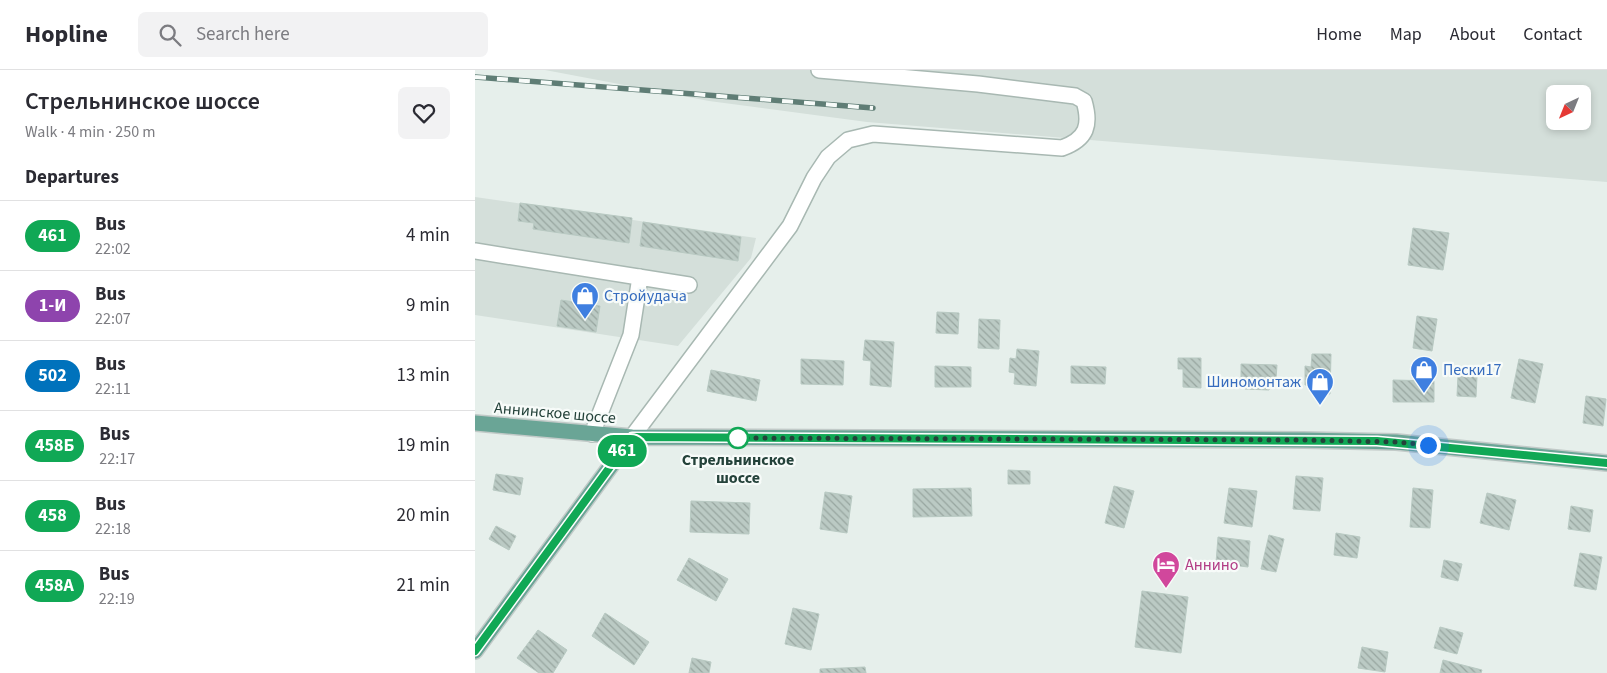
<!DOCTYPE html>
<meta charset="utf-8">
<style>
:root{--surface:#fff;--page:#f2f2f3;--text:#2b2b33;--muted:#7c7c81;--line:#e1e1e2}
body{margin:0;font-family:"Source Sans 3",sans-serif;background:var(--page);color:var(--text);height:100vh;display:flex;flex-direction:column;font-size:19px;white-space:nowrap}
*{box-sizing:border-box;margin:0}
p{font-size:16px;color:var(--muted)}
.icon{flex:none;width:28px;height:28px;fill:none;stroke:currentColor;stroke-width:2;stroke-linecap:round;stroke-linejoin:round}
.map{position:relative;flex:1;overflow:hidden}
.details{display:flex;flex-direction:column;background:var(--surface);width:475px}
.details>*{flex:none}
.badge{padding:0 10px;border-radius:16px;font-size:18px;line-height:32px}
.needle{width:32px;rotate:223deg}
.buttons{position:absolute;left:1071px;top:15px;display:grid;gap:10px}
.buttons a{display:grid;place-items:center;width:45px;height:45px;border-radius:8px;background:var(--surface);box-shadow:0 2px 8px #0003;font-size:25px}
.you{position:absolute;width:25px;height:25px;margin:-12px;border:4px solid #fff;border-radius:50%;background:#1a73e8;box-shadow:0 0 0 8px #1a73e833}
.map>.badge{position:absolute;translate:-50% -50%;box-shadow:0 0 0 2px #fff}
h2{padding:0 25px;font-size:19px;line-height:45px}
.round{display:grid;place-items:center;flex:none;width:52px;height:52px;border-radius:8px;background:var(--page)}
.summary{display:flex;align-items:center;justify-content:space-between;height:85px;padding:0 25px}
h1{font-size:24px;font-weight:600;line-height:38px}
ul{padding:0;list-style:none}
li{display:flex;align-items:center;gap:15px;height:70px;padding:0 25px;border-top:1px solid var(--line)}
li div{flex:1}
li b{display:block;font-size:19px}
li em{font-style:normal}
li .badge{min-width:55px;font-weight:700;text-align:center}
header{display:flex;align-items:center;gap:30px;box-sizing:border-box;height:70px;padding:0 25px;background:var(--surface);border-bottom:1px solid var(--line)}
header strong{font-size:24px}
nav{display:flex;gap:28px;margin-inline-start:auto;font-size:18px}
.search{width:350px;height:45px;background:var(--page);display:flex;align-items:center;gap:12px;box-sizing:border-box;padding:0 18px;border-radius:8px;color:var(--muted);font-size:19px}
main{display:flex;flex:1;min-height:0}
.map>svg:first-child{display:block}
</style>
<header>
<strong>Hopline</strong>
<div class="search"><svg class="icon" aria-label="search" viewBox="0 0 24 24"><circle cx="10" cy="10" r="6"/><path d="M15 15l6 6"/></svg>Search here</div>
<nav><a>Home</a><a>Map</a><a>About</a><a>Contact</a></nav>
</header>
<main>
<section class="details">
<div class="summary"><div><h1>Стрельнинское шоссе</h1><p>Walk · 4 min · 250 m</p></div><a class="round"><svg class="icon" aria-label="heart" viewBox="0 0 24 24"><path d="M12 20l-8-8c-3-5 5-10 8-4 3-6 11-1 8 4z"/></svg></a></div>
<h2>Departures</h2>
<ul>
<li><span class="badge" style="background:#10a855;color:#fff">461</span><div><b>Bus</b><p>22:02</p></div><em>4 min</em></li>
<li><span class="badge" style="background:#8e44ad;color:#fff">1-И</span><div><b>Bus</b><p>22:07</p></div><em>9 min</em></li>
<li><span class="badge" style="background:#0072bc;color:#fff">502</span><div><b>Bus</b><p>22:11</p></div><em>13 min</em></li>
<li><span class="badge" style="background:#10a855;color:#fff">458Б</span><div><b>Bus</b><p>22:17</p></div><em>19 min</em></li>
<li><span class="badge" style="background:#10a855;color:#fff">458</span><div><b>Bus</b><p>22:18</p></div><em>20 min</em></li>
<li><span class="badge" style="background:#10a855;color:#fff">458А</span><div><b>Bus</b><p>22:19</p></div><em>21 min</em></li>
</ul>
</section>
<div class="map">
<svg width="1132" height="603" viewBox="0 0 1132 603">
<defs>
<pattern id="building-back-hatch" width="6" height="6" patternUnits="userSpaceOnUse" patternTransform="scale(1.25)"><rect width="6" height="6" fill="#bbcac4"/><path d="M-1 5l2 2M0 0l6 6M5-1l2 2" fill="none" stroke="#98a6a0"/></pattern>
</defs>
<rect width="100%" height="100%" fill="#e6efeb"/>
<!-- built -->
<path fill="#d4dfda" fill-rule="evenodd" d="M70,0H1132V112L392,52L234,31ZM1080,24H1108V51H1080Z
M0,127L281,168L276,188L203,276L0,245Z"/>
<!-- building -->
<path fill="url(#building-back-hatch)" stroke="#b8c9c2" d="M45,133L157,148L154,173L58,159L59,153L43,151Z
M168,152L266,167L263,191L165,176Z
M938,158L974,163L968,200L933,195Z
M86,230L125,236L121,262L82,256Z
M462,242L484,243L483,264L461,263Z
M942,246L962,249L957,281L938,278Z
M504,249L525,250L524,279L503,278Z
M390,270L419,272L416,317L395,315L396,291L388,290Z
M542,279L564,281L561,316L539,314L540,303L534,302L535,288L541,289Z
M837,284H856L855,324L836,323V315H830V296L836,297Z
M703,288H726V318L708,317V299H703Z
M326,289L369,291L368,315L326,314Z
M1044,289L1068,294L1060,333L1036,328Z
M766,294L802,295L801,309H795L794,320L770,319L771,308H766Z
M460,296L496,297V317H460Z
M596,296L631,297L630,314L596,313Z
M236,300L285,310L281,331L232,321Z
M983,305L1002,306L1001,327L982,326Z
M918,310L959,311V332H918Z
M1111,326L1131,329L1128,356L1108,353Z
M533,400L555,401V414H533Z
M21,404L48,408L45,425L18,420Z
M821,406L848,408L845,441L818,439Z
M639,416L659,421L649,458L630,453Z
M496,418L497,446L438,447V419Z
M754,418L782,421L777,457L749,453Z
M938,418L958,420L955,458L935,457Z
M350,422L377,426L372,463L345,459Z
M1012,423L1041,430L1034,460L1005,453Z
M216,431L275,433L274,464L215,462Z
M1096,436L1118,440L1115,462L1093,459Z
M21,456L41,466L34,480L14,469Z
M861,463L885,467L882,488L859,485Z
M794,465L809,469L801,502L786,499Z
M743,467L775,471L773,497L741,493Z
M1105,483L1127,487L1121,520L1099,516Z
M214,488L253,509L241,531L202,510Z
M969,490L987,494L983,511L966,507Z
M667,521L713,527L706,583L660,577Z
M318,538L344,544L336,580L310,574Z
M130,543L174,572L159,595L117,566Z
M965,557L988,563L982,584L959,578Z
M63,560L92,580L78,603H64L42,588Z
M887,577L913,582L910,602L883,598Z
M217,588L236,592L234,603H214Z
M968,590L1007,600L1006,603H965Z
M390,597L391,603H345V599Z"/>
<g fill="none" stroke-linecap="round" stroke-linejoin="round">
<defs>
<path id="minor" d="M0,181L214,215
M117,364L156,265L165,207
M157,367L315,156L339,108L353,87L373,70L398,64L587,78C612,69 616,55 609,31L600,26L503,14L344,0"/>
<path id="major" d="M0,353L157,367L829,370L921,372L1132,393
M0,581L157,367"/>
</defs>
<!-- minor casing -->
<use href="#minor" stroke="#a8b8b2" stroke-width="18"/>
<!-- major casing -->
<use href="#major" stroke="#c2cac8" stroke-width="18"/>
<!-- minor -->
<use href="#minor" stroke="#fff" stroke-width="15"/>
<!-- major -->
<use href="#major" stroke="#6aa596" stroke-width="15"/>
<defs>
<path id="rail" d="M0,7L398,38"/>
</defs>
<!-- rail casing -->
<use href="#rail" stroke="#5f7d75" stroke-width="5.5"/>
<!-- rail -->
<use href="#rail" stroke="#f7fbf9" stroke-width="4" stroke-dasharray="11" stroke-linecap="butt"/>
</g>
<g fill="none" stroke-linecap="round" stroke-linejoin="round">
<defs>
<path id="line" d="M0,581L157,367L902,371L1132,393"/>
</defs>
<!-- line casing -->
<use href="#line" stroke="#fff" stroke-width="11"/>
<!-- line -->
<use href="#line" stroke="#10a855" stroke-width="8"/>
<!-- walk -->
<path stroke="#24423a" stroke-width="5" stroke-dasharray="0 9" d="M263,368L829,370L921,372L953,375"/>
</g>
<!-- icons -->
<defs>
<symbol id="shop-pin" viewBox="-11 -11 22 30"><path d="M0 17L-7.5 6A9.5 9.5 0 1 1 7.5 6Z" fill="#3f7fe0" stroke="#f7fbf9"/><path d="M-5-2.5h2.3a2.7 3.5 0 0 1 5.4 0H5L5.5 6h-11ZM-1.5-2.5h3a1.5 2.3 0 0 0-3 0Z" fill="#fff"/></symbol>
<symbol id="hotel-pin" viewBox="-11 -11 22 30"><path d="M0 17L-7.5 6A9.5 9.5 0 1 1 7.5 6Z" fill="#d1479c" stroke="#f7fbf9"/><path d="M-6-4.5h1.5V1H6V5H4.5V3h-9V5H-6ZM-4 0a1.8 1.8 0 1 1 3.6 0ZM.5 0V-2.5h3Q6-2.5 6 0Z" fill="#fff"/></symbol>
</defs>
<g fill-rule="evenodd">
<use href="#shop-pin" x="94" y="210" width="32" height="43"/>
<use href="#shop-pin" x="933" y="284" width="32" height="43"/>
<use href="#shop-pin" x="829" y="296" width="32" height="43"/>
<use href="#hotel-pin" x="675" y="479" width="32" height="43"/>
</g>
<!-- markers -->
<circle fill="#fff" stroke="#10a855" stroke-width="2.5" cx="263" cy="368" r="10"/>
<g text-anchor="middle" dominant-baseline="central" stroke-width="4.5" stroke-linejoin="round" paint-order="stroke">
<!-- shop labels -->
<g font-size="16" fill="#366cbe" stroke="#f7fbf9" text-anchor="start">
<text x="129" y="226">Стройудача</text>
<text x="968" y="300">Пески17</text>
<text x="826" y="312" text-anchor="end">Шиномонтаж</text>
</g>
<!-- street labels -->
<g font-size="16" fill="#24423a" stroke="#f7fbf9">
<text transform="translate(80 343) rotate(5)">Аннинское шоссе</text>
</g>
<!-- stop labels -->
<g font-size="16" font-weight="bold" fill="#24423a" stroke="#f7fbf9">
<text x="263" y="390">Стрельнинское<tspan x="263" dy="18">шоссе</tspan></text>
</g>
<!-- hotel labels -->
<g font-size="16" fill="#b23c85" stroke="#f7fbf9" text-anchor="start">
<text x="710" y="495">Аннино</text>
</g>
</g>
</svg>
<div class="buttons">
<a><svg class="needle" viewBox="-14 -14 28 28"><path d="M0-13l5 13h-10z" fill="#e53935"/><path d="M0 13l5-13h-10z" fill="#7c7c81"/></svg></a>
</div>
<div class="you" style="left:953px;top:375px"></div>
<b class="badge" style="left:147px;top:381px;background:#10a855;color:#fff">461</b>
</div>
</main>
